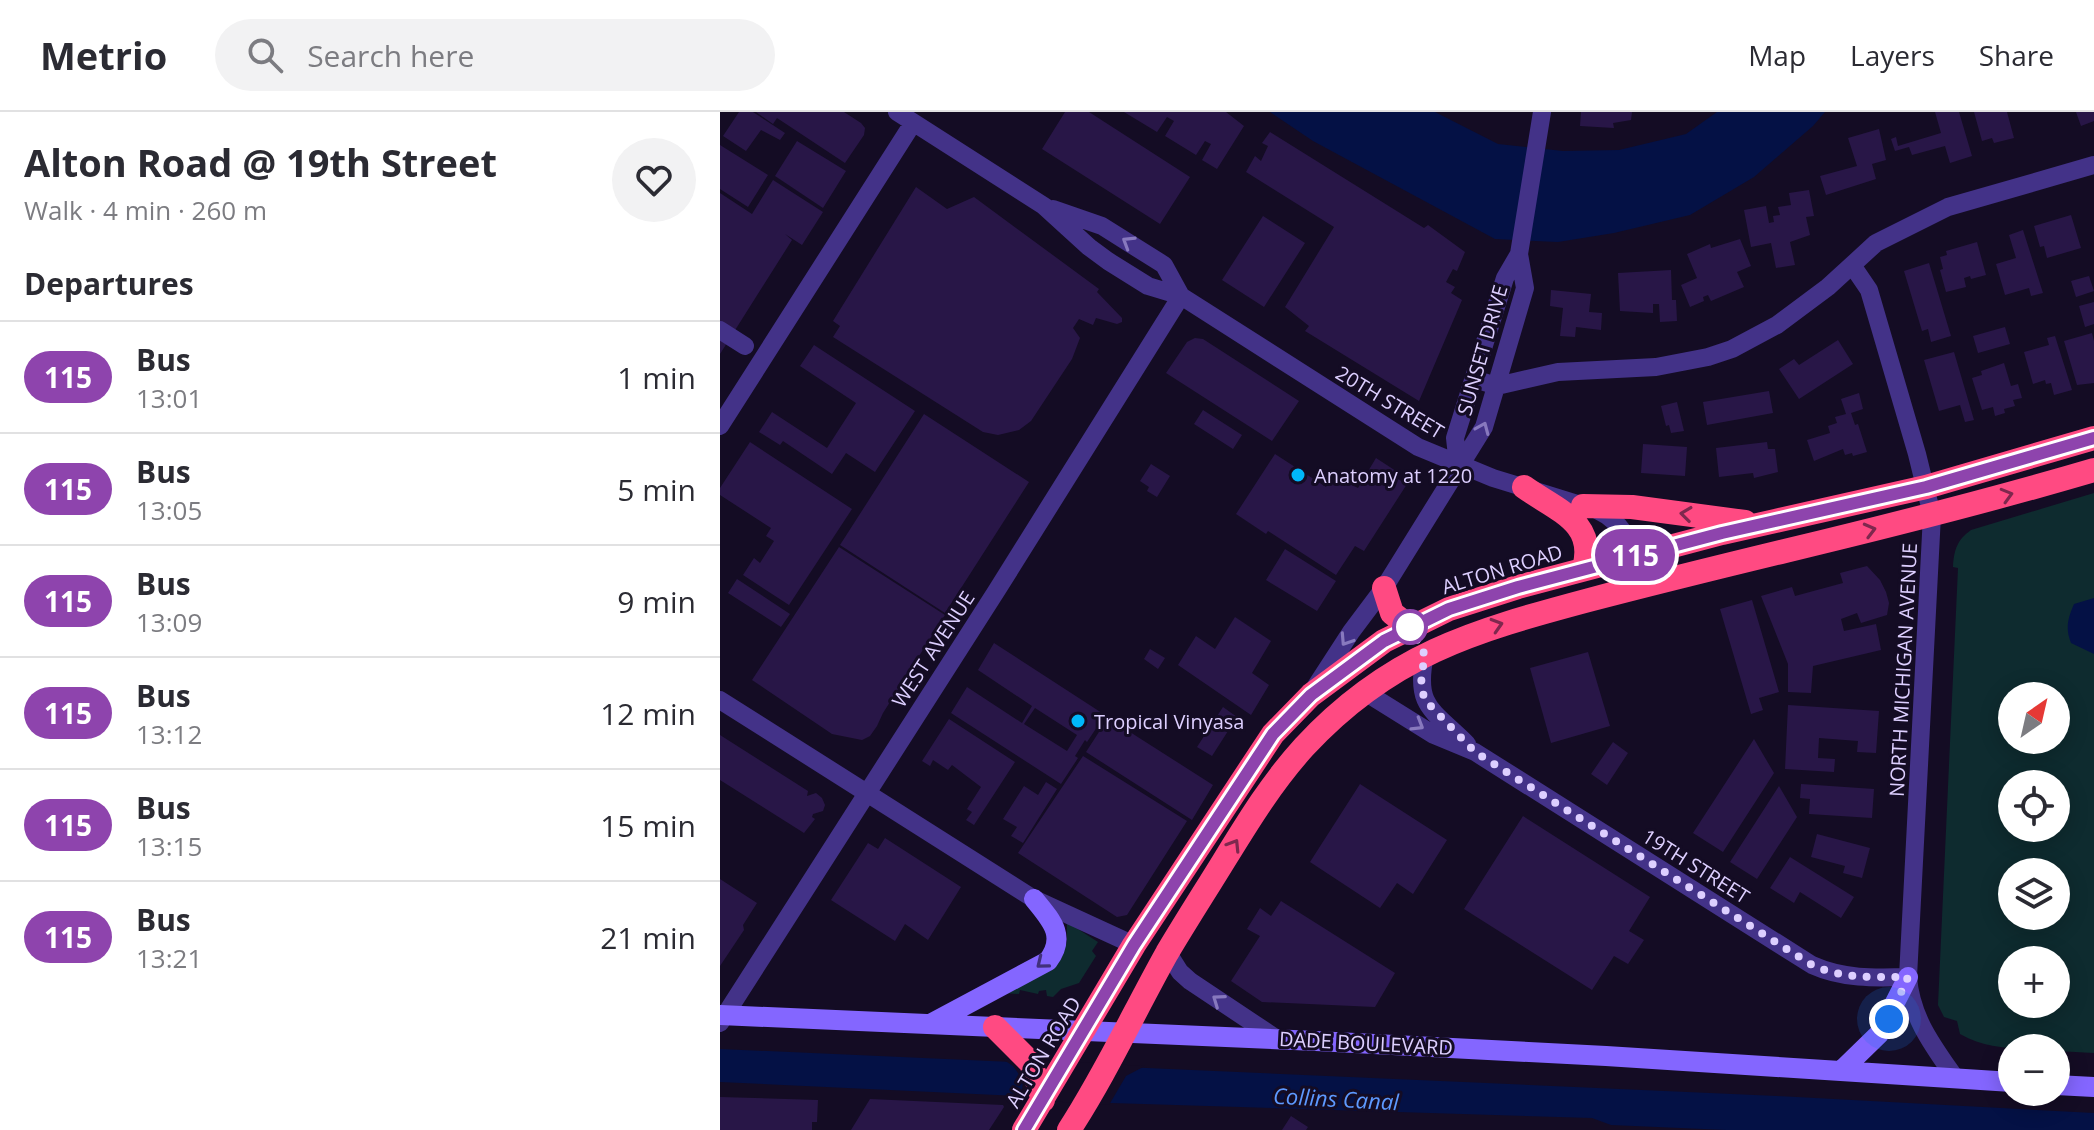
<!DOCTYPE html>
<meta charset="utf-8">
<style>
:root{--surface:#fff;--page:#f2f2f3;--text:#2b2b33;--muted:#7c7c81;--line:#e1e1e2}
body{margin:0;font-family:"Open Sans",sans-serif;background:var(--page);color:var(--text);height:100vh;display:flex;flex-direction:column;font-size:30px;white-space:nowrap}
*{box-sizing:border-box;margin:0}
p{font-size:26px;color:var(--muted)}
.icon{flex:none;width:44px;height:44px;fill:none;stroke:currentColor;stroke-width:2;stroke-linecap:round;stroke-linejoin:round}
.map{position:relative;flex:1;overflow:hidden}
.drawer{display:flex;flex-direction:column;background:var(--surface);width:720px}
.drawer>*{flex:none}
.badge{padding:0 16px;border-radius:26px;font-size:28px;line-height:52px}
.needle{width:52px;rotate:34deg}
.controls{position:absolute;left:1278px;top:570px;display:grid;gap:16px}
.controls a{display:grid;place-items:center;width:72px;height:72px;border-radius:50%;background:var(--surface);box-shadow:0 4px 20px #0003;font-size:40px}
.you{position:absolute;width:40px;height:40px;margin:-20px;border:6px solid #fff;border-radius:50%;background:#1a73e8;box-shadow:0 0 0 12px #1a73e833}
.map>.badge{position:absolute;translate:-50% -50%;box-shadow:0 0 0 4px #fff}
h2{padding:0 24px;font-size:30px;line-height:72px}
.round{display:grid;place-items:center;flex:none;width:84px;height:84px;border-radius:42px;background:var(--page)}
.overview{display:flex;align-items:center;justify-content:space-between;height:136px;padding:0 24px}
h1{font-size:38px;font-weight:700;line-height:60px}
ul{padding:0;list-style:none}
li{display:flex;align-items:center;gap:24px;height:112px;padding:0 24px;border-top:2px solid var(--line)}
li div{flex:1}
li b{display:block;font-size:30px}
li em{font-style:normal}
li .badge{min-width:88px;font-weight:700;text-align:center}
header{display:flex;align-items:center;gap:48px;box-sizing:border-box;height:112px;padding:0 40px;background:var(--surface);border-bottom:2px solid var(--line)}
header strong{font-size:38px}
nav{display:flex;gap:44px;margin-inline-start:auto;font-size:28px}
.search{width:560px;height:72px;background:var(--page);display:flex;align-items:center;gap:20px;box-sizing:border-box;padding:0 28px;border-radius:44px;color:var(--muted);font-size:30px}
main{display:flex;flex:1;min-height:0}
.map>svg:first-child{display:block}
</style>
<header>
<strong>Metrio</strong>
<div class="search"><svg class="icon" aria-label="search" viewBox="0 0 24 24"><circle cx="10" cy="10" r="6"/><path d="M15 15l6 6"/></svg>Search here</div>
<nav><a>Map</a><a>Layers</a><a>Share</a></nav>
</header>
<main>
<section class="drawer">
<div class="overview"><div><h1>Alton Road @ 19th Street</h1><p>Walk · 4 min · 260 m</p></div><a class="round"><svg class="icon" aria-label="heart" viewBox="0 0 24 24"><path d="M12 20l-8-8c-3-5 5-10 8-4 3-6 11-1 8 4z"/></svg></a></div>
<h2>Departures</h2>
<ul>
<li><span class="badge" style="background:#8e44ad;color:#fff">115</span><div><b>Bus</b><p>13:01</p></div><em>1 min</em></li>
<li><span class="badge" style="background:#8e44ad;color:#fff">115</span><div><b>Bus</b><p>13:05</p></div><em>5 min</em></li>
<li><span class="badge" style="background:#8e44ad;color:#fff">115</span><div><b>Bus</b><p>13:09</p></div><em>9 min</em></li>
<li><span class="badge" style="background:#8e44ad;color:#fff">115</span><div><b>Bus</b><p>13:12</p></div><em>12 min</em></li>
<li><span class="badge" style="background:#8e44ad;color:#fff">115</span><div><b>Bus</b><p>13:15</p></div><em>15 min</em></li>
<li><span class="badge" style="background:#8e44ad;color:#fff">115</span><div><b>Bus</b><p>13:21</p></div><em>21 min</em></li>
</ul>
</section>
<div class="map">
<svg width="1374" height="1018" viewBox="0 0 1374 1018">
<rect width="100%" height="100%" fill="#140c24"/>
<!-- green -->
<path fill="#0e2b2f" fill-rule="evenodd" d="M1374,381V941L1336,939V936C1301,936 1272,940 1240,922L1237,909L1224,905L1218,893L1238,456L1233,455C1234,438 1237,428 1251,418ZM1292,584H1336V628H1292ZM1292,672H1336V716H1292ZM1292,760H1336V804H1292ZM1292,848H1336V892H1292Z
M347,810L378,830L372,839L376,844L359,871L341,877L333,885L327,884L326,878L319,879L318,882L300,878L299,882L281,881L343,841L347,830Z"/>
<!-- water -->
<path fill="#041145" d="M550,0H715L778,32L843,39L899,38L966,22L997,0H1105L1093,14L1034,65L970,103L894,121L838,130L775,127L593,29Z
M1374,486V542L1351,531C1345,516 1348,506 1354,492Z
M0,937L1057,984L1374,1001V1018H1006L891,1013L872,1006L391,991L298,984L0,970Z"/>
<!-- pier -->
<path fill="#140c24" d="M281,946L425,954L406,964L389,993L296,987L302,979L303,968L293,954Z"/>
<!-- building -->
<path fill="#281647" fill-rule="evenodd" d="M19,0H33L65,21L60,28L41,18L26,39L3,24Z
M36,0H124L141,11L145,16L144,23L125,51L57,6L53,12Z
M345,0H369L470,65L440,112L322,37Z
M404,0H506L524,14L497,57L482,48L491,32L485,29L476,43L445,24L454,9L447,5L437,20Z
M861,0H912L911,8L893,11L894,16L860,14Z
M1215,0H1239L1252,44L1230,51L1225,34L1192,43L1189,35L1175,39L1171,27L1176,25L1178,34L1221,21Z
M1254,0H1287L1294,26L1274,31L1272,26L1262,29Z
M1356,0H1374V9L1361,14Z
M1159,17L1166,48L1152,52L1156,67L1106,83L1100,64L1137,54L1128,26Z
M550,20L704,116L708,113L745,140L737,159L733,157L726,170L735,175L731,181L742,188L699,289L585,219L589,214L565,195L614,115L526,60L535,44L541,49L548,34L542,31Z
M77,29L126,59L103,96L55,64Z
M0,33L48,63L28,95L0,77Z
M53,68L103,100L82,133L65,122L72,128L0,242V81L32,102Z
M196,75L227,97L254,85L379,177L377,180L402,206V210L397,212L376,206L373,213L359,207L353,216L360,226L352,247L311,309L299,318L278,323L263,320L113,225L120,214L113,209Z
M1089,78L1094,104L1086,105L1090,123L1070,130L1075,153L1056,156L1051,131L1031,135L1024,98L1046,94L1049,111L1054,110L1053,104L1060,103L1058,95L1071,93L1069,81Z
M1351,103L1361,136L1327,146L1324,134L1320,135L1314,114Z
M543,104L585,131L544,195L502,168Z
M1303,118L1323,181L1311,184L1309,176L1285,183L1276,152L1296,146L1289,123Z
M1020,127L1031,154L1017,160L1024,175L991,189L988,183L983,185L984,189L970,195L961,173L977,166L967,142L990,132L991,136Z
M1257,130L1266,163L1251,167L1250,164L1244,166L1246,175L1226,180L1220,158L1223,157L1220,145L1227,143L1226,139Z
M1209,151L1231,224L1211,230L1208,217L1202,219L1184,159Z
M951,158L952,188H956L957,209L940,210L939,192H933V201L900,199L898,161Z
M1369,164L1374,179L1356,185L1351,169Z
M831,178L871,182L869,200L882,201L881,218L856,215L855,225L840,224L843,196L830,194Z
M1374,190V212L1365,215L1359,194Z
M1285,215L1290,232L1258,241L1253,224Z
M1372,221L1374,229V271L1357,273L1344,229Z
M1335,224L1352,278L1334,283L1331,271L1326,272L1325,268L1313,272L1304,240L1329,233L1327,226Z
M475,226L483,227L579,289L552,329L446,261L467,230Z
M1118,228L1133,252L1079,287L1059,257L1074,247L1079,253Z
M94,233L195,299L155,360L126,341L112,362L63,329L60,333L39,320L52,300L107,336L136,291L80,254Z
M1234,240L1254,308L1245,310L1240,293L1219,299L1204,248Z
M1284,251L1291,274L1298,272L1302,286L1293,288L1295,294L1284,297L1285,301L1275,304L1273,295L1262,298L1252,266L1262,263L1261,259Z
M1049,279L1053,301L987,313L983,290Z
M1139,281L1143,297L1131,301L1135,313L1138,312L1147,340L1133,344L1132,341L1125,343L1123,337L1094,349L1087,328L1110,321L1108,314L1117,311L1115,305L1126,302L1121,287Z
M957,290L964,319L951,321L949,313L946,314L941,294Z
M483,298L522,323L513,337L474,312Z
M204,302L309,370L225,501L120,433Z
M30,330L132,397L69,493L23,463L34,446L40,451L54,429L46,424L51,416L0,383V376Z
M1047,330L1048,337H1055L1058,360L1034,366L1033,361L999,365L996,336Z
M923,332L967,335L965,364L921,361Z
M555,342L606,375L613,364L638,376L656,346L679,361L676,366L687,372L644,439L635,434L616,463L548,419L546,422L516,402Z
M431,352L450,364L437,385L427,379L429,375L420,369Z
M119,435L225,503L163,601L157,614L150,624L142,628L112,622L32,568Z
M565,437L616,469L597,499L546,468Z
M1147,454L1160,468L1166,480L1169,491L1167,503L1141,511L1137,501L1121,507L1124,519L1156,512L1161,538L1093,554L1091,581L1068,580V552L1041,484L1072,475L1075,484L1123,471L1120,461Z
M17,467L70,502L61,515L8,481Z
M1032,488L1059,580L1039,586L1043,598L1031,602L1000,497Z
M515,505L551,529L532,561L549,573L531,603L458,553L476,524L495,537Z
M274,531L385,603L367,630L365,628L355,644L358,646L341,672L231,601L247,575L302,611L312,594L258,558ZM315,596L357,623L347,639L304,612Z
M430,537L445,546L438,557L424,547Z
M868,540L890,614L831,631L810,556Z
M1068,593L1159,599L1156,641L1137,640L1138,629L1099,626L1098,646L1115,647L1114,660L1065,657Z
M503,595L517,605L492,644L477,635Z
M388,606L493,673L472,708L366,640Z
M229,607L295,650L254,713L246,708L252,700L247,697L261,675L232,653L228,658L213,648L210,654L202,649Z
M0,623L88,679L87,684L96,681L102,686L105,693L103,699L93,702L92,705L95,707L84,721L0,668Z
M1034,627L1054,661L1003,740L973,721Z
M893,630L908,641L887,673L871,662Z
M363,644L467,709L407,803L397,805L298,741Z
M326,670L337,677L303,731L291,724L297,715L283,707L304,674L318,683Z
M640,672L727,728L693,782L677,771L660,796L590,750Z
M1081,672L1154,677L1152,706L1089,702L1090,687L1080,686Z
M1059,674L1077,705L1037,767L1010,750Z
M803,704L930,785L909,819L924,828L908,852L894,844L872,878L744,797Z
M1097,722L1150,736L1142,766L1123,761L1125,754L1091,745Z
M165,726L241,775L208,828L185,812L175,829L111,788L148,731L158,737Z
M1070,745L1134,785L1121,806L1080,780L1074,791L1050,776Z
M0,767L37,791L23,813L24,818L0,854Z
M561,789L675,861L655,895L542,890L511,869L540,824L527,817L540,796L551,804Z
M0,985L98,988L97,1010H92V1018H0Z
M150,987L283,993L284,995L269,1018H131Z
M571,1004L588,1015L586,1018H562Z"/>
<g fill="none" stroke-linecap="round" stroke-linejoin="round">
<!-- street -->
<path stroke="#433288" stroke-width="18" d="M177,0L324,94L369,135L388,149L428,174L461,184L698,335L773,366L877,398C908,412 916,443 925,473
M333,97L382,114L444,153L461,184
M1132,153L1149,178L1197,342L1212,403L1188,865C1191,906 1213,934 1236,967
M0,218L25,234
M754,267L777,274L838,260L936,255L988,245L1012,237L1057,213L1108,175L1156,131L1228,95L1374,53
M0,314L193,11
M738,353L735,326L785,166L799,142
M705,543C694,595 713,598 747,632
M596,574L631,520L664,476L764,315L805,176L799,142L822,0
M645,580L714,623L755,640L1092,853C1123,867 1154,866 1188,865
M0,588L314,787L414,833
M448,841L460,860L470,869L557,927
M0,911L277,478L461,184"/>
<!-- secondary -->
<path stroke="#8466ff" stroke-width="20" d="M0,903L596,929L886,944L1292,970
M212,911L328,849C347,824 331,808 314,787
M1121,959L1159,922L1188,865
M1336,973L1374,975"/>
<!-- highway -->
<path stroke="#ff4a82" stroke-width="24" d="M804,375C836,398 877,410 864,456
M863,394L912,395L1025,410
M664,476L672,501L690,515
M275,915L311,951L323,988
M304,1018L414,833L553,622L591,583L664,529L729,497L798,475L1002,421L1206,375L1374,326
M349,1018C386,961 414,900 447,841C466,809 486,778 505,747C529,708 553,669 584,635C669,543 753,519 869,488C934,471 999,455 1065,439C1169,414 1272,388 1374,358"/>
</g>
<!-- one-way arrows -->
<defs><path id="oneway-chevron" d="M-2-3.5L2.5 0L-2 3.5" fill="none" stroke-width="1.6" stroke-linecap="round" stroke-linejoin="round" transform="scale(2)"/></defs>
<g stroke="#8879be">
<use href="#oneway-chevron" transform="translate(408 130) rotate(-148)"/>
<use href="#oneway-chevron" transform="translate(763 316) rotate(-67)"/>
<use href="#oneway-chevron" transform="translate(626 528) rotate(123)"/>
<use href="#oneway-chevron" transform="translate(698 613) rotate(31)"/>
<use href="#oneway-chevron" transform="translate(498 888) rotate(-145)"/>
</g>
<g stroke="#7e284e">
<use href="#oneway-chevron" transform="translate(1287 383) rotate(-16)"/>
<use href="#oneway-chevron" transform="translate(966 402) rotate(-173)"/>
<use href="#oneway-chevron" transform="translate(1150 418) rotate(-15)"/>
<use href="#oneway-chevron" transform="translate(777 513) rotate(-17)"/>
<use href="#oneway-chevron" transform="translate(514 733) rotate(-58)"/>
</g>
<use stroke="#41307c" href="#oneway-chevron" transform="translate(322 851) rotate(141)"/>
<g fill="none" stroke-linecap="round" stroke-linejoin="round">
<defs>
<path id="line" d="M304,1018L414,833L553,622L591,583L664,529L729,497L798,475L1002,421L1206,375L1374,326"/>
</defs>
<!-- line casing -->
<use href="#line" stroke="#fff" stroke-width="18"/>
<!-- line -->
<use href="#line" stroke="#8e44ad" stroke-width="12"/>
<!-- walk -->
<path stroke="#ddcfff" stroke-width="8" stroke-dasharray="0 14.4" d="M690,515L705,543L701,566L704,587L755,640L1092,853C1123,867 1154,865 1188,865L1169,907"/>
</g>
<!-- markers -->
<g fill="#00b7fa" stroke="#140c24" stroke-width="3">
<circle cx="578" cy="363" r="8"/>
<circle cx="358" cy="609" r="8"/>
</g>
<circle fill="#fff" stroke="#8e44ad" stroke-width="4" cx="690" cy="515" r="16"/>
<g text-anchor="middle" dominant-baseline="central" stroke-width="6" stroke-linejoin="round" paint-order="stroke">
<!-- street labels -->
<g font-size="20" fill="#ddcfff" stroke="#140c24">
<text transform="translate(762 238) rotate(-74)">SUNSET DRIVE</text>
<text transform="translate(670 290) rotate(31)">20TH STREET</text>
<text transform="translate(782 457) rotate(-17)">ALTON ROAD</text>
<text transform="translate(213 537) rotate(-57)">WEST AVENUE</text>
<text transform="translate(1183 558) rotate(-87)">NORTH MICHIGAN AVENUE</text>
<text transform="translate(976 754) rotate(32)">19TH STREET</text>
<text transform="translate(646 931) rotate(3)">DADE BOULEVARD</text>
<text transform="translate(323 940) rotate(-59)">ALTON ROAD</text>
</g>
<!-- poi labels -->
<g font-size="20" fill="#ddcfff" stroke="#140c24" text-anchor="start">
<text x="594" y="363">Anatomy at 1220</text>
<text x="374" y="609">Tropical Vinyasa</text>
</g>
<!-- water labels -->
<g font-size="22" font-style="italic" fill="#5d99ff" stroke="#140c24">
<text transform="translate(616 986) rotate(3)">Collins Canal</text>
</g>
</g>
</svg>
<div class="controls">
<a><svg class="needle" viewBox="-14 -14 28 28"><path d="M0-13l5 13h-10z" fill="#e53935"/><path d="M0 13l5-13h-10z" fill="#7c7c81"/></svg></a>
<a><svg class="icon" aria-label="locate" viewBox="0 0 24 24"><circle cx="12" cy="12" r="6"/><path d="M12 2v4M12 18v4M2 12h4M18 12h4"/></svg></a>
<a><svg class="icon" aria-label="layers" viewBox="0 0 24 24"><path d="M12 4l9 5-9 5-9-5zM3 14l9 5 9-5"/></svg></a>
<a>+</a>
<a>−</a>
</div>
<div class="you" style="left:1169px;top:907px"></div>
<b class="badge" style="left:915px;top:443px;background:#8e44ad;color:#fff">115</b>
</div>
</main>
